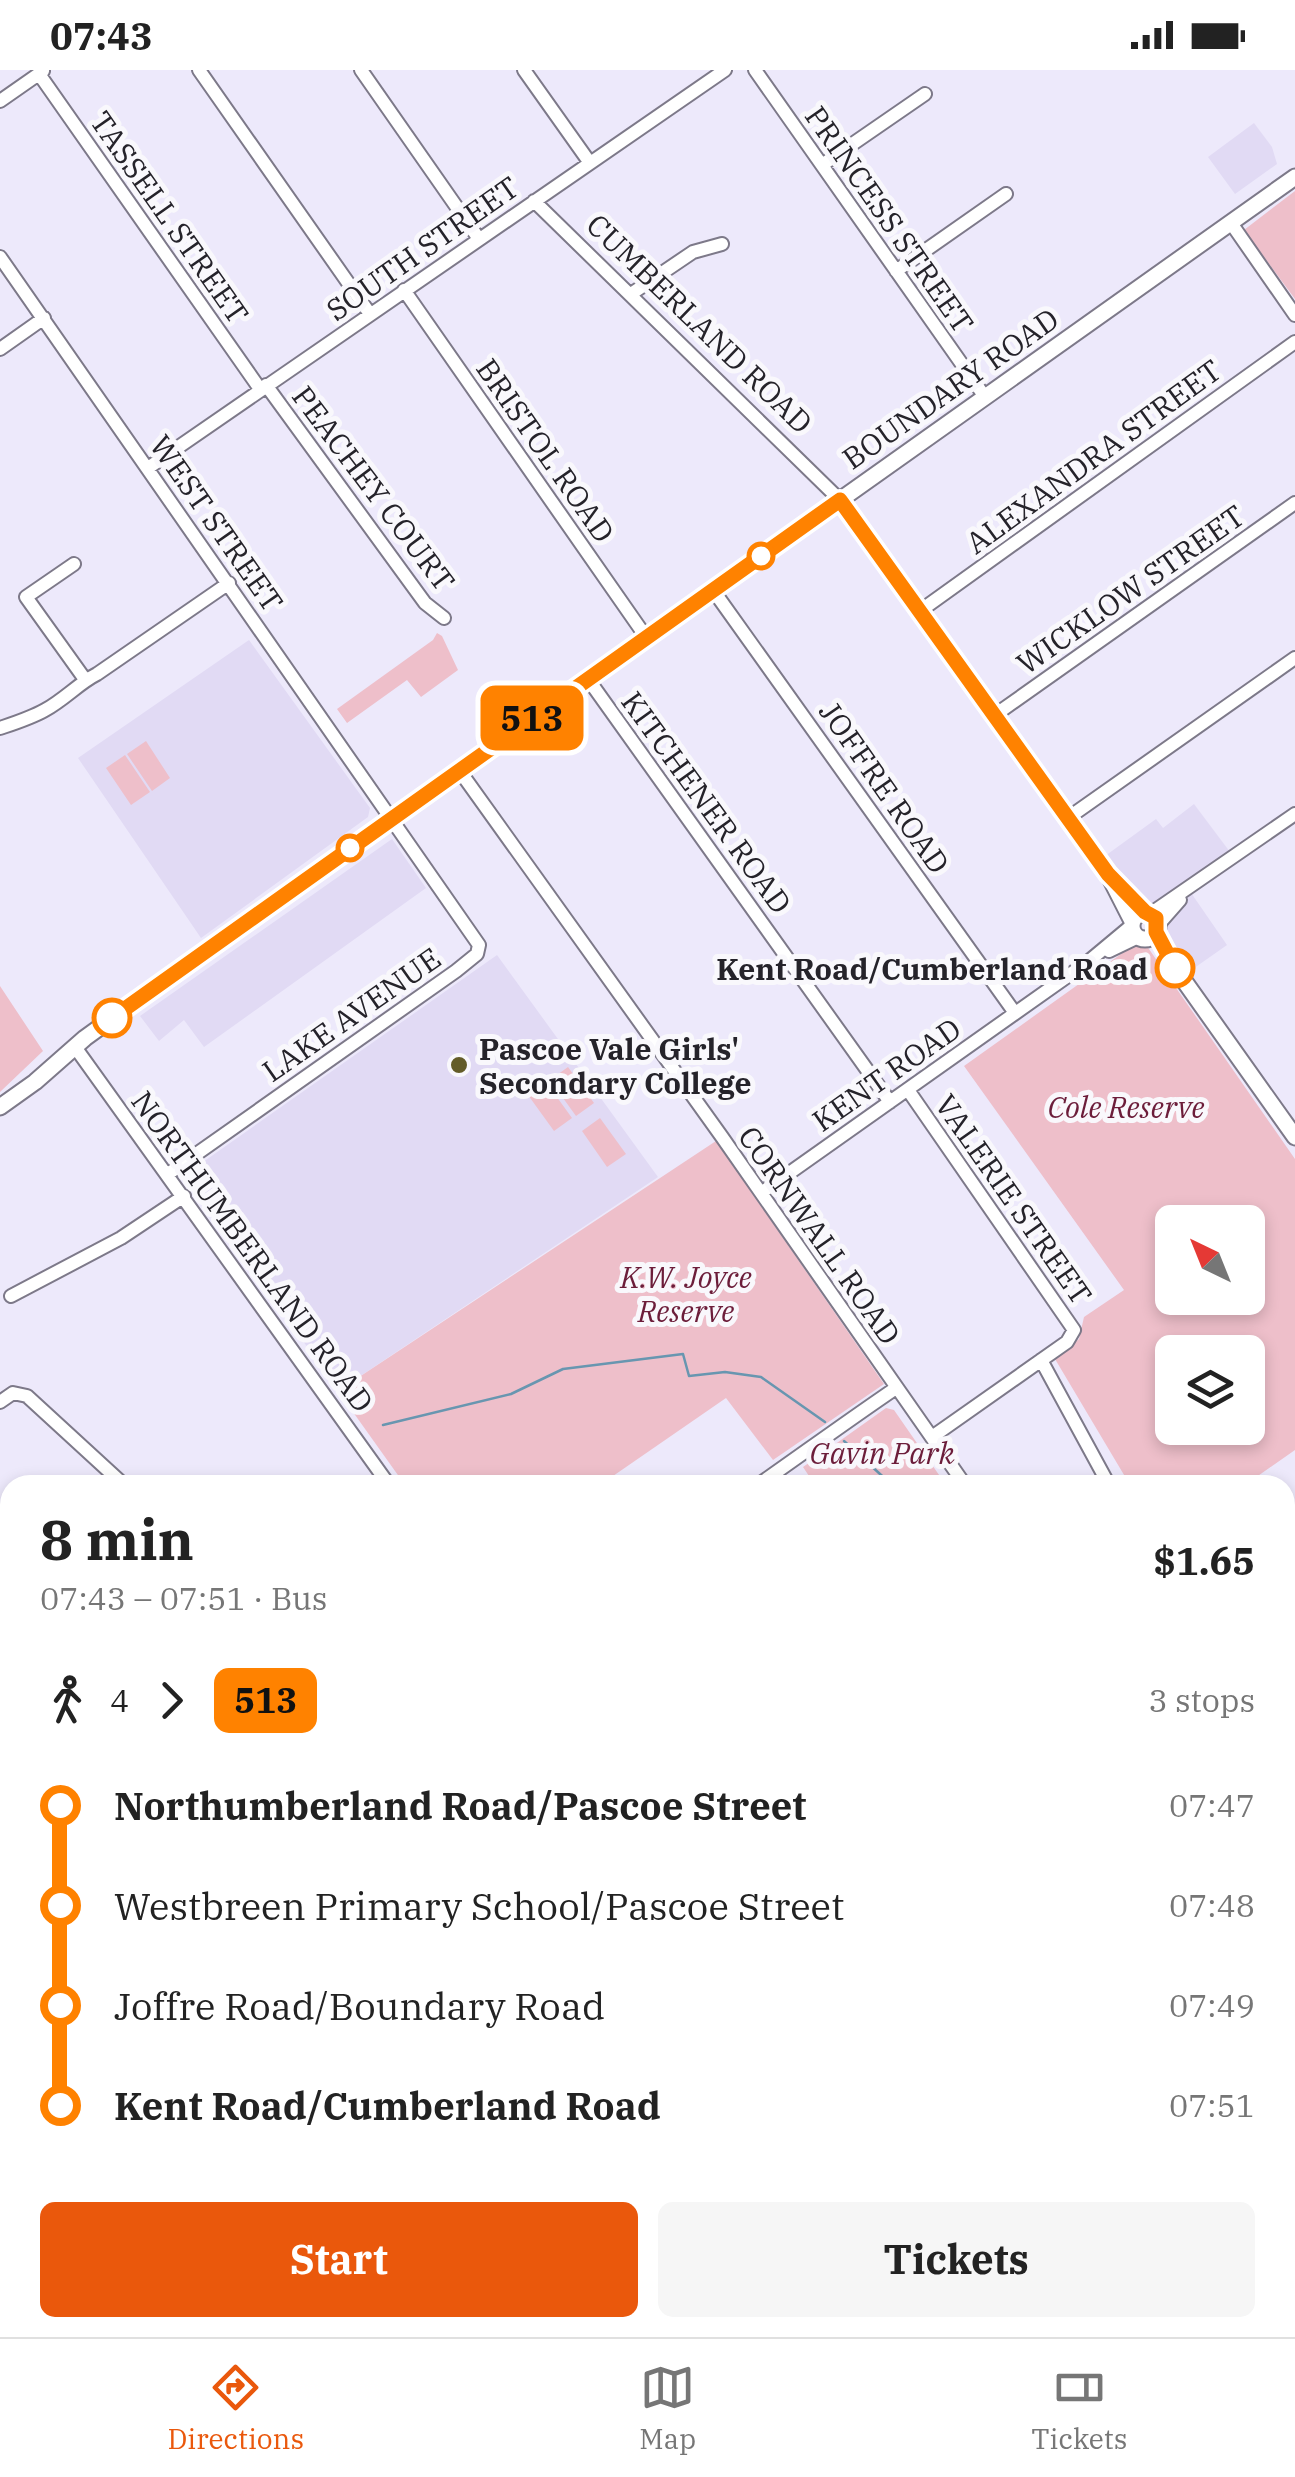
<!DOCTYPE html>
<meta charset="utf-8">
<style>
:root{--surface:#fff;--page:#f6f6f6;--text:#222;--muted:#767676;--line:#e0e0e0;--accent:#ea580c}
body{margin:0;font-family:"IBM Plex Serif",serif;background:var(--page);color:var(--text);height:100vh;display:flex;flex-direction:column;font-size:38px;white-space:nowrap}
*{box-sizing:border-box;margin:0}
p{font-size:32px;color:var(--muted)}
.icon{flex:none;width:55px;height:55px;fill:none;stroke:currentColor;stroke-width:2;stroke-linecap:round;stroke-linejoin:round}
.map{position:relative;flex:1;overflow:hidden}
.sheet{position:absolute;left:0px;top:1405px;width:1295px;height:862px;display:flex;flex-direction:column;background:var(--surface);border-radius:30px 30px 0 0;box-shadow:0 5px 15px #0003}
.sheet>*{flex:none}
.badge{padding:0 20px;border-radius:15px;font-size:35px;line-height:65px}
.needle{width:65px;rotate:317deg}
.buttons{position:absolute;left:1155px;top:1135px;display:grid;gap:20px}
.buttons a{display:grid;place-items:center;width:110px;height:110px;border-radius:15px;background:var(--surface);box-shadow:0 5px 15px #0003;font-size:50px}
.map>.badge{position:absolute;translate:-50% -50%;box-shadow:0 0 0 5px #fff}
.legs{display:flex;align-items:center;gap:15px;height:110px;padding:0 40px;font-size:32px}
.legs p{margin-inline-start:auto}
.overview{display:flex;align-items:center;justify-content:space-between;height:170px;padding:0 40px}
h1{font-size:55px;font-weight:800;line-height:75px}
.button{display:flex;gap:20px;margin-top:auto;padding:20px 40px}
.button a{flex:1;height:115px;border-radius:15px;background:var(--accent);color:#fff;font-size:40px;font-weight:800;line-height:115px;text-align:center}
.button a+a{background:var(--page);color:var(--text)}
ul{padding:0 40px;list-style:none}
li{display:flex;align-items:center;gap:35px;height:100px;font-size:38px}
li i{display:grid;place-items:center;width:15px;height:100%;margin:0 12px;background:currentColor}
li i::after{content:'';width:25px;height:25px;margin:-12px;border:8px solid;border-radius:50%;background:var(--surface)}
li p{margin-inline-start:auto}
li:first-child i{background:linear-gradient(#0000 50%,currentColor 0)}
li:last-child i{background:linear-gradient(currentColor 50%,#0000 0)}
.status{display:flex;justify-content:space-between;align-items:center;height:70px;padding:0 50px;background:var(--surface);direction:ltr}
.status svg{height:28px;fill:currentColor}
.tab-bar{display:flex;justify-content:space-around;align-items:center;height:140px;border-top:2px solid var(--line);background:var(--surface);font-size:28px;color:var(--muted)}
.tab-bar a{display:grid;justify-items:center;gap:5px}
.tab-bar .active{color:var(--accent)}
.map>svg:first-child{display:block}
</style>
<div class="status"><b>07:43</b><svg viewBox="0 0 49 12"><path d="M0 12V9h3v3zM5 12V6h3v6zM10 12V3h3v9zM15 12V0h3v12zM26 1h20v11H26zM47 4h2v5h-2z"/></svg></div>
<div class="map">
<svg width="1295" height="2267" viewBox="0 0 1295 2267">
<rect width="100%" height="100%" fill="#ede9fb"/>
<!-- built -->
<path fill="#e1daf4" d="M1254,53L1272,77L1277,94L1235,124L1208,87Z
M249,570L370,738L368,747L201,868L78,688Z
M1194,734L1230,782L1187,817L1227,875L1190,901L1105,786L1156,749L1163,758Z
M392,769L426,818L204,977L184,950L159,971L140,946Z
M497,885L658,1107L338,1321L186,1104Z"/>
<!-- green -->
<path fill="#eebfca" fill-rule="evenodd" d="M1295,121V229L1244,160Z
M437,563L442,566L458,600L421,627L407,610L347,653L337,639L433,570Z
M146,671L170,708L152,721L127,684Z
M125,685L150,722L131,735L106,698Z
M1142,869L1295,1089V1380L1245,1415H1130L1055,1289L1079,1269L1084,1247L1124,1220L964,996ZM1172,1152H1248V1228H1172ZM1172,1282H1248V1358H1172Z
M0,916L43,981L0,1022Z
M568,997L594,1033L576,1046L550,1010Z
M546,1012L572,1048L554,1061L528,1025Z
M600,1048L626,1084L607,1097L582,1061Z
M716,1071L884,1314L773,1390L726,1328L600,1415H405L338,1321Z
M886,1338L894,1340L946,1415H815L803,1397Z
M10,2017V2238L0,2224V2024Z
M995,2258H1082L1085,2267H1002Z"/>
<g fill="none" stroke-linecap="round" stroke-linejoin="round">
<!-- stream -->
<path stroke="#6896b0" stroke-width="2.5" d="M383,1355L511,1324L563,1299L683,1284L689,1306L725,1302L761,1307L825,1352
M844,1371L892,1415"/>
<defs>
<path id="minor" d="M199,0L370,244
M361,0L479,169
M524,0L590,93
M755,0L985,327
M39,4L260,319
M0,31L43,1
M822,95L925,24
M534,131L840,430
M1231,153L1295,245
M0,187L479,875L477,884L456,901L168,1104
M896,201L1006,124
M404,220L646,567
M631,224L693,182L722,174
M0,279L44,248
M266,315L425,533L444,548
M148,398L725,0
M74,494L26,527L84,608
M713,520L1015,943
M920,541L1295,272
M588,609L890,1032
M995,645L1295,433
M0,658C15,653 31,648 45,640C65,629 79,613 97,604L229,513
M459,700L722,1067L965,1415
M1068,748L1295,588
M1150,844L1295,744
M1158,855L1180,830
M1109,881L1138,867
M75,977L389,1415
M908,1020L1074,1260L1067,1272L932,1367
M761,1123L1089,891L1131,856
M11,1226L121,1168L184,1126
M1041,1290L1109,1415
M0,1332L13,1323L27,1326L124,1415
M758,1415C805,1382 849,1350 896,1318
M1285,1474L1295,1468
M0,1584L10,1577
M1285,1652L1295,1645
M1285,1681L1295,1695
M0,1810L10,1803
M0,1881L10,1895
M0,2007L10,2000
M1285,2012L1295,2005
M1285,2223L1295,2216
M209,2258L215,2267
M463,2258L470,2267
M717,2258L724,2267
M978,2258L985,2267
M27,2267L40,2258
M1220,2267L1234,2258"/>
<path id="major" d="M840,430L1108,804L1132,851
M1132 856a13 13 0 1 1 26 0a13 13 0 1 1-26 0Z
M1156,861L1175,898L1295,1067
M0,1037L35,1012L85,968L219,871L1295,107"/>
</defs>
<!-- minor casing -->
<use href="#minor" stroke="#7d7989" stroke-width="16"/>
<!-- major casing -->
<use href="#major" stroke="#7d7989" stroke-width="19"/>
<!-- minor -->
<use href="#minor" stroke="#fff" stroke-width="12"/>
<!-- major -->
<use href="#major" stroke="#fff" stroke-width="15"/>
</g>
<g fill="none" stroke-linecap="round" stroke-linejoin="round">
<defs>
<path id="line-1" d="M112,948L840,430L1108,804L1145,842L1156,848V862L1175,898"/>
</defs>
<!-- line-1 casing -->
<use href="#line-1" stroke="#fff" stroke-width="22"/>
<!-- line-1 -->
<use href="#line-1" stroke="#ff8200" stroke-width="15"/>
</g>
<!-- markers -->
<g fill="#fff" stroke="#ff8200" stroke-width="5">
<circle cx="761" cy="486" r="12"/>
<circle cx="350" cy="778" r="12"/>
<circle cx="1175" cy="898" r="18"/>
<circle cx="112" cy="948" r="18"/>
</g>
<circle fill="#635c28" stroke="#f9f8fc" stroke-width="4" cx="459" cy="995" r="10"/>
<g text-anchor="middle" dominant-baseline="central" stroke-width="10" stroke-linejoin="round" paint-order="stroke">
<!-- street labels -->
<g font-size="30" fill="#25232a" stroke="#f9f8fc">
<text transform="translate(170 147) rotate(55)">TASSELL STREET</text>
<text transform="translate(890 149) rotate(55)">PRINCESS STREET</text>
<text transform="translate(422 178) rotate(-35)">SOUTH STREET</text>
<text transform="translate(700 253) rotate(44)">CUMBERLAND ROAD</text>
<text transform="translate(950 318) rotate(-35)">BOUNDARY ROAD</text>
<text transform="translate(546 380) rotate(55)">BRISTOL ROAD</text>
<text transform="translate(1093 386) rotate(-36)">ALEXANDRA STREET</text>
<text transform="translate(374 418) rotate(53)">PEACHEY COURT</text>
<text transform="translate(217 453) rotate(55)">WEST STREET</text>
<text transform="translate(1130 519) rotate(-35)">WICKLOW STREET</text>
<text transform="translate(885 717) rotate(55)">JOFFRE ROAD</text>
<text transform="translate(707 732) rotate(54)">KITCHENER ROAD</text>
<text transform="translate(351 944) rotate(-35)">LAKE AVENUE</text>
<text transform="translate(886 1004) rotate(-35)">KENT ROAD</text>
<text transform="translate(1014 1129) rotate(55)">VALERIE STREET</text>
<text transform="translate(820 1165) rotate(55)">CORNWALL ROAD</text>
<text transform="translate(253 1181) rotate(54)">NORTHUMBERLAND ROAD</text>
</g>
<!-- stop labels -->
<g font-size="30" font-weight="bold" fill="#25232a" stroke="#f9f8fc" text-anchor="end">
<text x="1148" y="898">Kent Road/Cumberland Road</text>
</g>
<!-- poi labels -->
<g font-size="30" font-weight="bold" fill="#25232a" stroke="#f9f8fc" text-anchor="start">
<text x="479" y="978">Pascoe Vale Girls'<tspan x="479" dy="34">Secondary College</tspan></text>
</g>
<!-- park labels -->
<g font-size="30" font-style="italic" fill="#6c1d3a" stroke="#f9f8fc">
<text x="1126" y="1036">Cole Reserve</text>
<text x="686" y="1206">K.W. Joyce<tspan x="686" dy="34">Reserve</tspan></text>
<text x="882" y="1382">Gavin Park</text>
</g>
</g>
</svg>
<div class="buttons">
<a><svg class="needle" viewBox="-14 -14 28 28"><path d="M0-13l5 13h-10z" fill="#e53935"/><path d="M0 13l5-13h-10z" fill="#767676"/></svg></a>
<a><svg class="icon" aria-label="layers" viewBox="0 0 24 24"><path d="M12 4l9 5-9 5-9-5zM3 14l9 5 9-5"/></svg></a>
</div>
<b class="badge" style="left:532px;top:648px;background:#ff8200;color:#111">513</b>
<section class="sheet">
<div class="overview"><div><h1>8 min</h1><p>07:43 – 07:51 · Bus</p></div><b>$1.65</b></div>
<div class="legs"><svg class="icon" aria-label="walk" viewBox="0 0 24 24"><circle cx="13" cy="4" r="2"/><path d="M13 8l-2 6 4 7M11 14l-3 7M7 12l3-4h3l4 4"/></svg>4<svg class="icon" aria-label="forward" viewBox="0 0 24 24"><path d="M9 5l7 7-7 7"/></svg><b class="badge" style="background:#ff8200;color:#111">513</b><p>3 stops</p></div>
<ul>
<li><i style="color:#ff8200"></i><b>Northumberland Road/Pascoe Street</b><p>07:47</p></li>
<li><i style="color:#ff8200"></i><span>Westbreen Primary School/Pascoe Street</span><p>07:48</p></li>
<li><i style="color:#ff8200"></i><span>Joffre Road/Boundary Road</span><p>07:49</p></li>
<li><i style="color:#ff8200"></i><b>Kent Road/Cumberland Road</b><p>07:51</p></li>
</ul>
<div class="button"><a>Start</a><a>Tickets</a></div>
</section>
</div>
<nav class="tab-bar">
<a class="active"><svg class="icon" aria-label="directions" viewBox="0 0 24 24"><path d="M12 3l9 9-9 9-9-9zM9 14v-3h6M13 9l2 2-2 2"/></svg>Directions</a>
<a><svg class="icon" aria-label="map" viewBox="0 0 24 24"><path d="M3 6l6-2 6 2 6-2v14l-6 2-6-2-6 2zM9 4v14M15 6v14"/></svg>Map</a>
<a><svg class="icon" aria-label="tickets" viewBox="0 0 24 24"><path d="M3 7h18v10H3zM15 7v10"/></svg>Tickets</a>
</nav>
